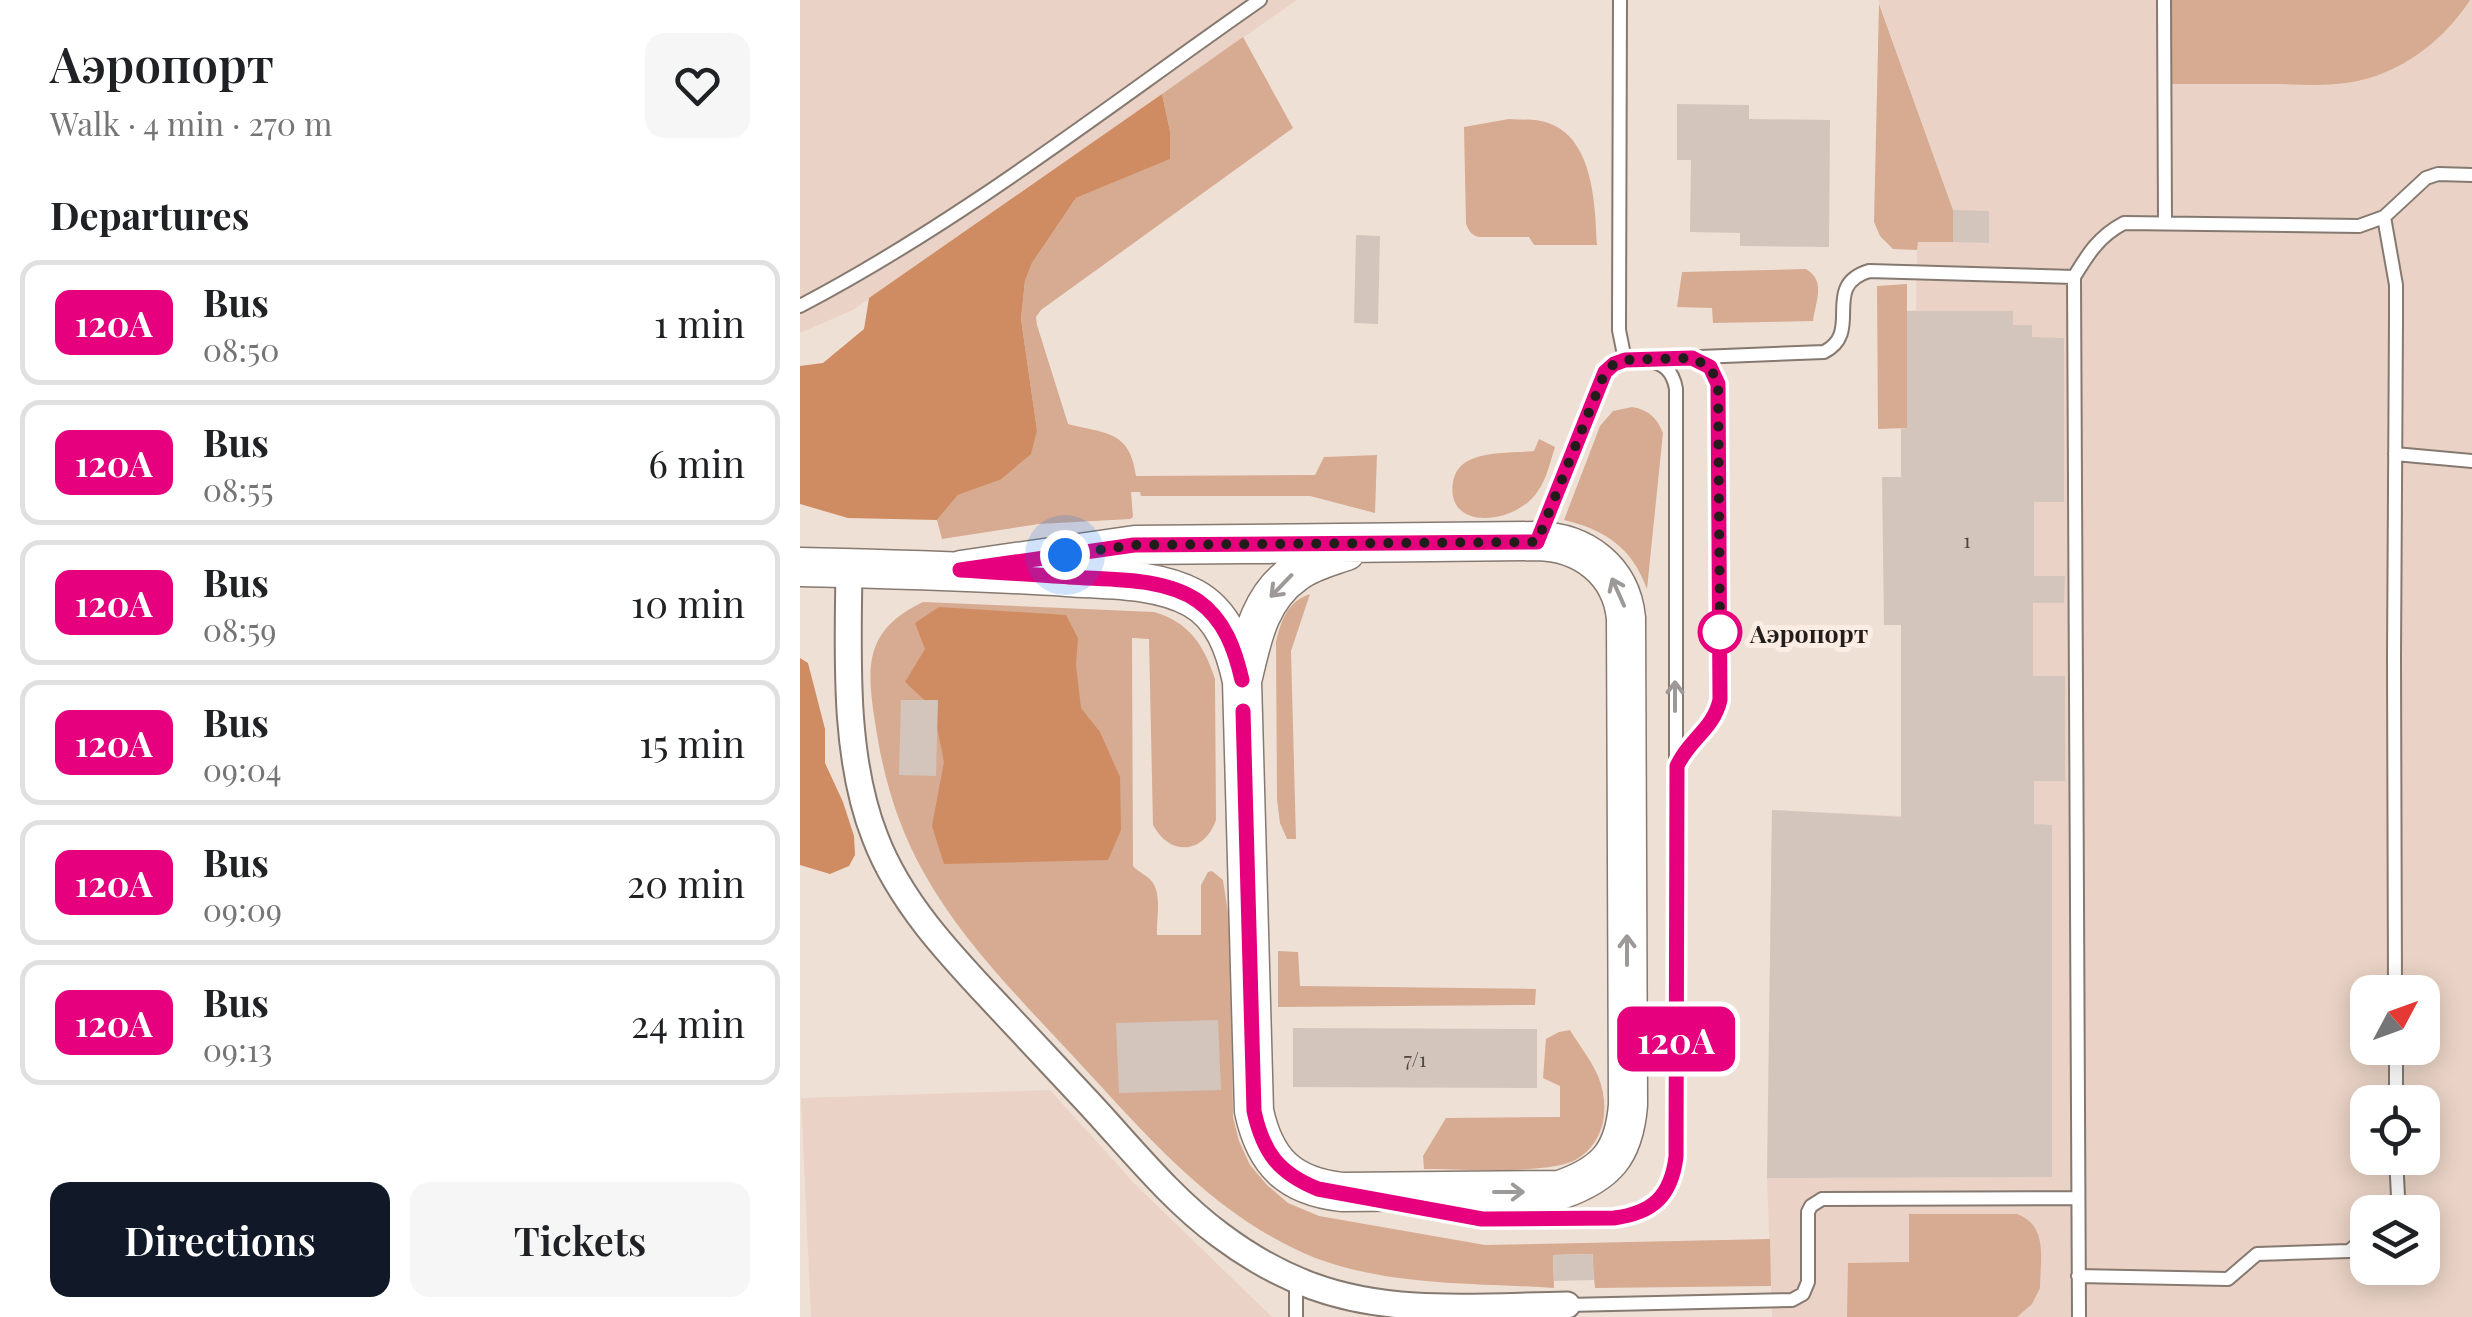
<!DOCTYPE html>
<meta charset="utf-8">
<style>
:root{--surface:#fff;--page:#f6f6f6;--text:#202124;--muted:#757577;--line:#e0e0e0;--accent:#111827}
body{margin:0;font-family:"Playfair Display",serif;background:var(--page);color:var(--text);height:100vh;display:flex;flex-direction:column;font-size:38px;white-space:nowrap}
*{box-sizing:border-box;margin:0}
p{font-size:32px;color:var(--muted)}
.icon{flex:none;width:55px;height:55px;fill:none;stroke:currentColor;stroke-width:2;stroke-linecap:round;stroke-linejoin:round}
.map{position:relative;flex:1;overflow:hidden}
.details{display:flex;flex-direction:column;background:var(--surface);width:800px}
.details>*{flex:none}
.badge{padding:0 20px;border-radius:15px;font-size:35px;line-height:65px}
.needle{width:65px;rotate:49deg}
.controls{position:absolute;left:1550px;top:975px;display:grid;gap:20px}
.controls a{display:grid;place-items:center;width:90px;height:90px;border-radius:20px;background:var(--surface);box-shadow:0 5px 25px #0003;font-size:50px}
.you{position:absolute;width:50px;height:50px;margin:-25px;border:8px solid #fff;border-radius:50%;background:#1a73e8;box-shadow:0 0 0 15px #1a73e833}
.map>.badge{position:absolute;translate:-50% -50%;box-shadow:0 0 0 5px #fff}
h2{padding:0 50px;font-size:38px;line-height:90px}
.round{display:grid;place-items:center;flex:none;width:105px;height:105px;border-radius:20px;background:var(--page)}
.summary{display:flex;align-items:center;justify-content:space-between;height:170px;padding:0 50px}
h1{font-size:48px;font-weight:600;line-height:75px}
.action{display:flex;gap:20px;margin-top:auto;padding:20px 50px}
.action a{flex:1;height:115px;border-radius:20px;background:var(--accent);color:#fff;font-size:40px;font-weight:600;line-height:115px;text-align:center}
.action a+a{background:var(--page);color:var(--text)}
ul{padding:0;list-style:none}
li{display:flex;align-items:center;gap:30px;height:125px;margin:0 20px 15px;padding:0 30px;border:5px solid var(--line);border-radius:20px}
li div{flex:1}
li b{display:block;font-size:38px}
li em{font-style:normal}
li .badge{min-width:110px;font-weight:700;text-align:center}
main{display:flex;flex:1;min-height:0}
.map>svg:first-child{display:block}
</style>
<main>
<section class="details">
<div class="summary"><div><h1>Аэропорт</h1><p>Walk · 4 min · 270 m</p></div><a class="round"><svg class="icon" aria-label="heart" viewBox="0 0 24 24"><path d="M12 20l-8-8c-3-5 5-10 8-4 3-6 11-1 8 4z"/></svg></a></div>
<h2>Departures</h2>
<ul>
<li><span class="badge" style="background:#e6007e;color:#fff">120А</span><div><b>Bus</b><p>08:50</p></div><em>1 min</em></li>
<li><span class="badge" style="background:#e6007e;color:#fff">120А</span><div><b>Bus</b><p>08:55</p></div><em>6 min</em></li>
<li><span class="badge" style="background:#e6007e;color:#fff">120А</span><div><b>Bus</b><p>08:59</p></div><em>10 min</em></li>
<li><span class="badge" style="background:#e6007e;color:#fff">120А</span><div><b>Bus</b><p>09:04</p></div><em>15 min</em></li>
<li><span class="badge" style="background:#e6007e;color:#fff">120А</span><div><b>Bus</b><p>09:09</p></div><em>20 min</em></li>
<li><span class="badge" style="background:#e6007e;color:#fff">120А</span><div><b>Bus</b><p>09:13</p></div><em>24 min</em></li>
</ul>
<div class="action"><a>Directions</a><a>Tickets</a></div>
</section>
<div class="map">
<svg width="1672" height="1317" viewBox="0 0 1672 1317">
<rect width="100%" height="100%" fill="#efe0d6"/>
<!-- built -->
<path fill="#ead3c6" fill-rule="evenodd" d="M0,0H497L53,310L0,333Z
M1078,0H1672V1317H972L967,1178L972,810L1101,816V429L1107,428V311L1116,310L1117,241L1153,242V210ZM1568,992H1622V1048H1568ZM1568,1102H1622V1158H1568ZM1568,1212H1622V1268H1568Z
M250,1090L336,1185L472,1317H11L1,1098Z"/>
<!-- green -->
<path fill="#d6ab91" d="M1372,0H1670C1640,46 1592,80 1536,84C1515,86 1494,84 1473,84C1440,84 1406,84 1372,84Z
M1079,4L1153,210V242H1118L1117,250L1093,249L1080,236L1074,222Z
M443,37L493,128L241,310L236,317L237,325L268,424C306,434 330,430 336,476L515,475L524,457L577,455L575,513L510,496H341L340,492H331L333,517L330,519L239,524L142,539L137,520L158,495L200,480L237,430L221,319L225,281L232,263L276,198L369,159L370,131L362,94Z
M709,119C719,120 731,119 741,121C794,132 795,204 797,245H734L729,237H679C671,235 669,231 666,224L664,127Z
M1006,269C1026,281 1016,300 1013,321L913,323L912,308L877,307L882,272Z
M1107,284V428L1078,429L1077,286Z
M832,407C849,410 857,418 863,433L847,589C832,548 806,530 764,520L800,426L813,411Z
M739,439L755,447C750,462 747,478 738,491C716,525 645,532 653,482C655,471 661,463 672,459C690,451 715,453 734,451Z
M510,594L491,651L496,839H487L480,823L477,800L476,642C481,620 488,601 510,594Z
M123,602L354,612C389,622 404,645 415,679L416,820C404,854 370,857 353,825L349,639L332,638L333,866C339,873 348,875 353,883C362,897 356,920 357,935H401V885L408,872L412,871L423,880L431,932L433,1117L439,1141L450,1165L467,1185L488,1203L519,1216L685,1245L970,1239L971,1286L795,1288L792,1254L753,1255L754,1288C678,1283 594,1286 521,1260C501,1253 479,1241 460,1230C387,1185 330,1117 272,1055C219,998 162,941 124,873C97,825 83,776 75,722C66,665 65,630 123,602Z
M478,951L498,952L500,986L736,989L735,1005L478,1007Z
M770,1030C779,1045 791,1060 798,1076C804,1091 806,1106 803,1122C800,1136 791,1151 777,1159C751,1175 658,1169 624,1169L623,1156L646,1118L760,1117V1086L743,1078L746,1039L759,1032Z
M1109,1214H1217C1249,1226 1240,1260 1240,1288L1232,1304L1217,1317H1047L1048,1263L1109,1262Z"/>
<!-- forest -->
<path fill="#cf8c62" d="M362,94L370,131V159L276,198L232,263L225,281L221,319L237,430L231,454L200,480L158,495L137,520L48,518L0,504V366L23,363L64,329L69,298Z
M139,607L266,615L278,638L276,665L281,708L300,732L320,777L321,830L308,860L144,864L132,826L144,762L133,708L105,682L125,649L115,623Z
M0,658L8,663L25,729V763L43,802L54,836L55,855L49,866L30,874L0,865Z"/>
<!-- building -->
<path fill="#d4c5bc" d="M877,104L949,105V119L1030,120L1029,247L940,246V233L890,232L891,160H877Z
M1153,210L1189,211V243L1153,242Z
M556,235L580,236L578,324L554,323Z
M1107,311H1213V325H1232V337L1264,338V502H1234V576H1265L1264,603H1233V676H1265V781H1234V824L1252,825V1177L967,1178L972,810L1101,817V625H1084L1082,477H1101V429L1107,428Z
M101,700H138L136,776L99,775Z
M418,1020L421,1090L319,1093L316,1023Z
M493,1028L737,1029V1088L493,1087Z
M793,1254L794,1280L754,1281L753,1255Z"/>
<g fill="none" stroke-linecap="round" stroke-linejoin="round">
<defs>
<path id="lane" d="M820,0L819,330L825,360
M1364,0L1365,223
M1584,217L1596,285V320L1594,657L1595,992
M0,306C164,220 309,105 460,0
M1595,454L1672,461
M738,539L801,380L813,364L825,360L1024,352C1064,332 1020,286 1069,271L1274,277
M877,768C887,740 913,730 920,699L918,385L910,367L895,359
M1596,1048V1102
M618,1207L682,1219L813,1218C853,1213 871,1196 876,1157V389C873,371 864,363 846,360
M1591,1212L1598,1196L1596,1158
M1278,1276L1428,1279L1457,1254L1549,1251L1568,1236
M496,1280V1317
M767,1305L992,1300L1003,1294L1008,1282V1212L1011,1206L1022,1199L1277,1198
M1279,1317L1274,277C1288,254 1299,236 1324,223L1559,226L1584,217L1626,178L1638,174L1672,175"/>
<path id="street" d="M49,568C48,654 43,756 75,837C100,903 152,957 199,1007C228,1038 258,1070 287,1101C329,1146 370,1198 420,1235C448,1256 479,1274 512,1286C593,1316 683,1306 767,1305"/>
<path id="secondary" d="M0,567C89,569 178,571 267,577C308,580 356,578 393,598C424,615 435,649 442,681L454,1111C465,1162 489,1186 542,1192L760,1190C806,1174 824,1154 828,1105L826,618C821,570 783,542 737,541L335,545L161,570
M443,677C452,638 460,597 495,573C509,562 529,557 546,551"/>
</defs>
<!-- lane casing -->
<use href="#lane" stroke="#867970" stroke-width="16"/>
<!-- street casing -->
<use href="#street" stroke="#867970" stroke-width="29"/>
<!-- secondary casing -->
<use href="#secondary" stroke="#867970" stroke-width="41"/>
<!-- lane -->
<use href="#lane" stroke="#fff" stroke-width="12"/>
<!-- street -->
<use href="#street" stroke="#fff" stroke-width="25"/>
<!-- secondary -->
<use href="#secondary" stroke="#fff" stroke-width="38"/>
</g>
<!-- one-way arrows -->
<defs><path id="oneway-shaft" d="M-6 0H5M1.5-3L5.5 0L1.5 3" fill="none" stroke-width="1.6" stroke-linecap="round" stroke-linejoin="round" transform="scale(2.5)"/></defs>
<g stroke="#9c9998">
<use href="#oneway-shaft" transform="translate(481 586) rotate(134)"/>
<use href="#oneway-shaft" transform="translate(818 592) rotate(-114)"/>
<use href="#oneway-shaft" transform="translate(875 696) rotate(-90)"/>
<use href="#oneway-shaft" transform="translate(827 950) rotate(-90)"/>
<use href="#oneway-shaft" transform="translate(709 1192)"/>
</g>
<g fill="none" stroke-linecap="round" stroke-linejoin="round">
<defs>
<path id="line" d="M442,680C435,650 425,620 398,601C363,577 310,580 269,577C233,575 197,572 160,570L334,545L737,542L805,372L814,364L825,360L892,358L910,367L918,384L920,700C913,730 889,739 877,766L876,1157C871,1196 853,1213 814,1218L682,1219L518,1189C478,1173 463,1152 454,1111L443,711"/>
</defs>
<!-- line casing -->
<use href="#line" stroke="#fff" stroke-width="22"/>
<!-- line -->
<use href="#line" stroke="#e6007e" stroke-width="15"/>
<!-- walk -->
<path stroke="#221d1a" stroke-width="10" stroke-dasharray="0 18" d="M265,555L334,545L737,542L805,372L814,364L825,360L892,358L910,367L918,384L920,632"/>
</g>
<!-- markers -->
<circle fill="#fff" stroke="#e6007e" stroke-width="5" cx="920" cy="632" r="20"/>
<g text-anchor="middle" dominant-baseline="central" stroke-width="10" stroke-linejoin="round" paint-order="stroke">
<!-- number labels -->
<g font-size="20" fill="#4e4742">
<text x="1167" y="539">1</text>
<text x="615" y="1058">7/1</text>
</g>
<!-- stop labels -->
<g font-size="25" font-weight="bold" fill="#221d1a" stroke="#fcede4" text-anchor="start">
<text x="950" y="632">Аэропорт</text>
</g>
</g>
</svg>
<div class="controls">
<a><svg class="needle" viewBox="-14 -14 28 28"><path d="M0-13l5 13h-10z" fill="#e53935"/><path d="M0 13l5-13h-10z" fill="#757577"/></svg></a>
<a><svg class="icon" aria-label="locate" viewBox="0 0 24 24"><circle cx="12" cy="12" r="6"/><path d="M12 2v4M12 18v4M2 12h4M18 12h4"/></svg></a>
<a><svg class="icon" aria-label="layers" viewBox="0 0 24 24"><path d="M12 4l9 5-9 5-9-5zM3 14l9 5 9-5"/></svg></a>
</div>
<div class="you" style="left:265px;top:555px"></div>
<b class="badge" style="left:876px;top:1039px;background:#e6007e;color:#fff">120А</b>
</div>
</main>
